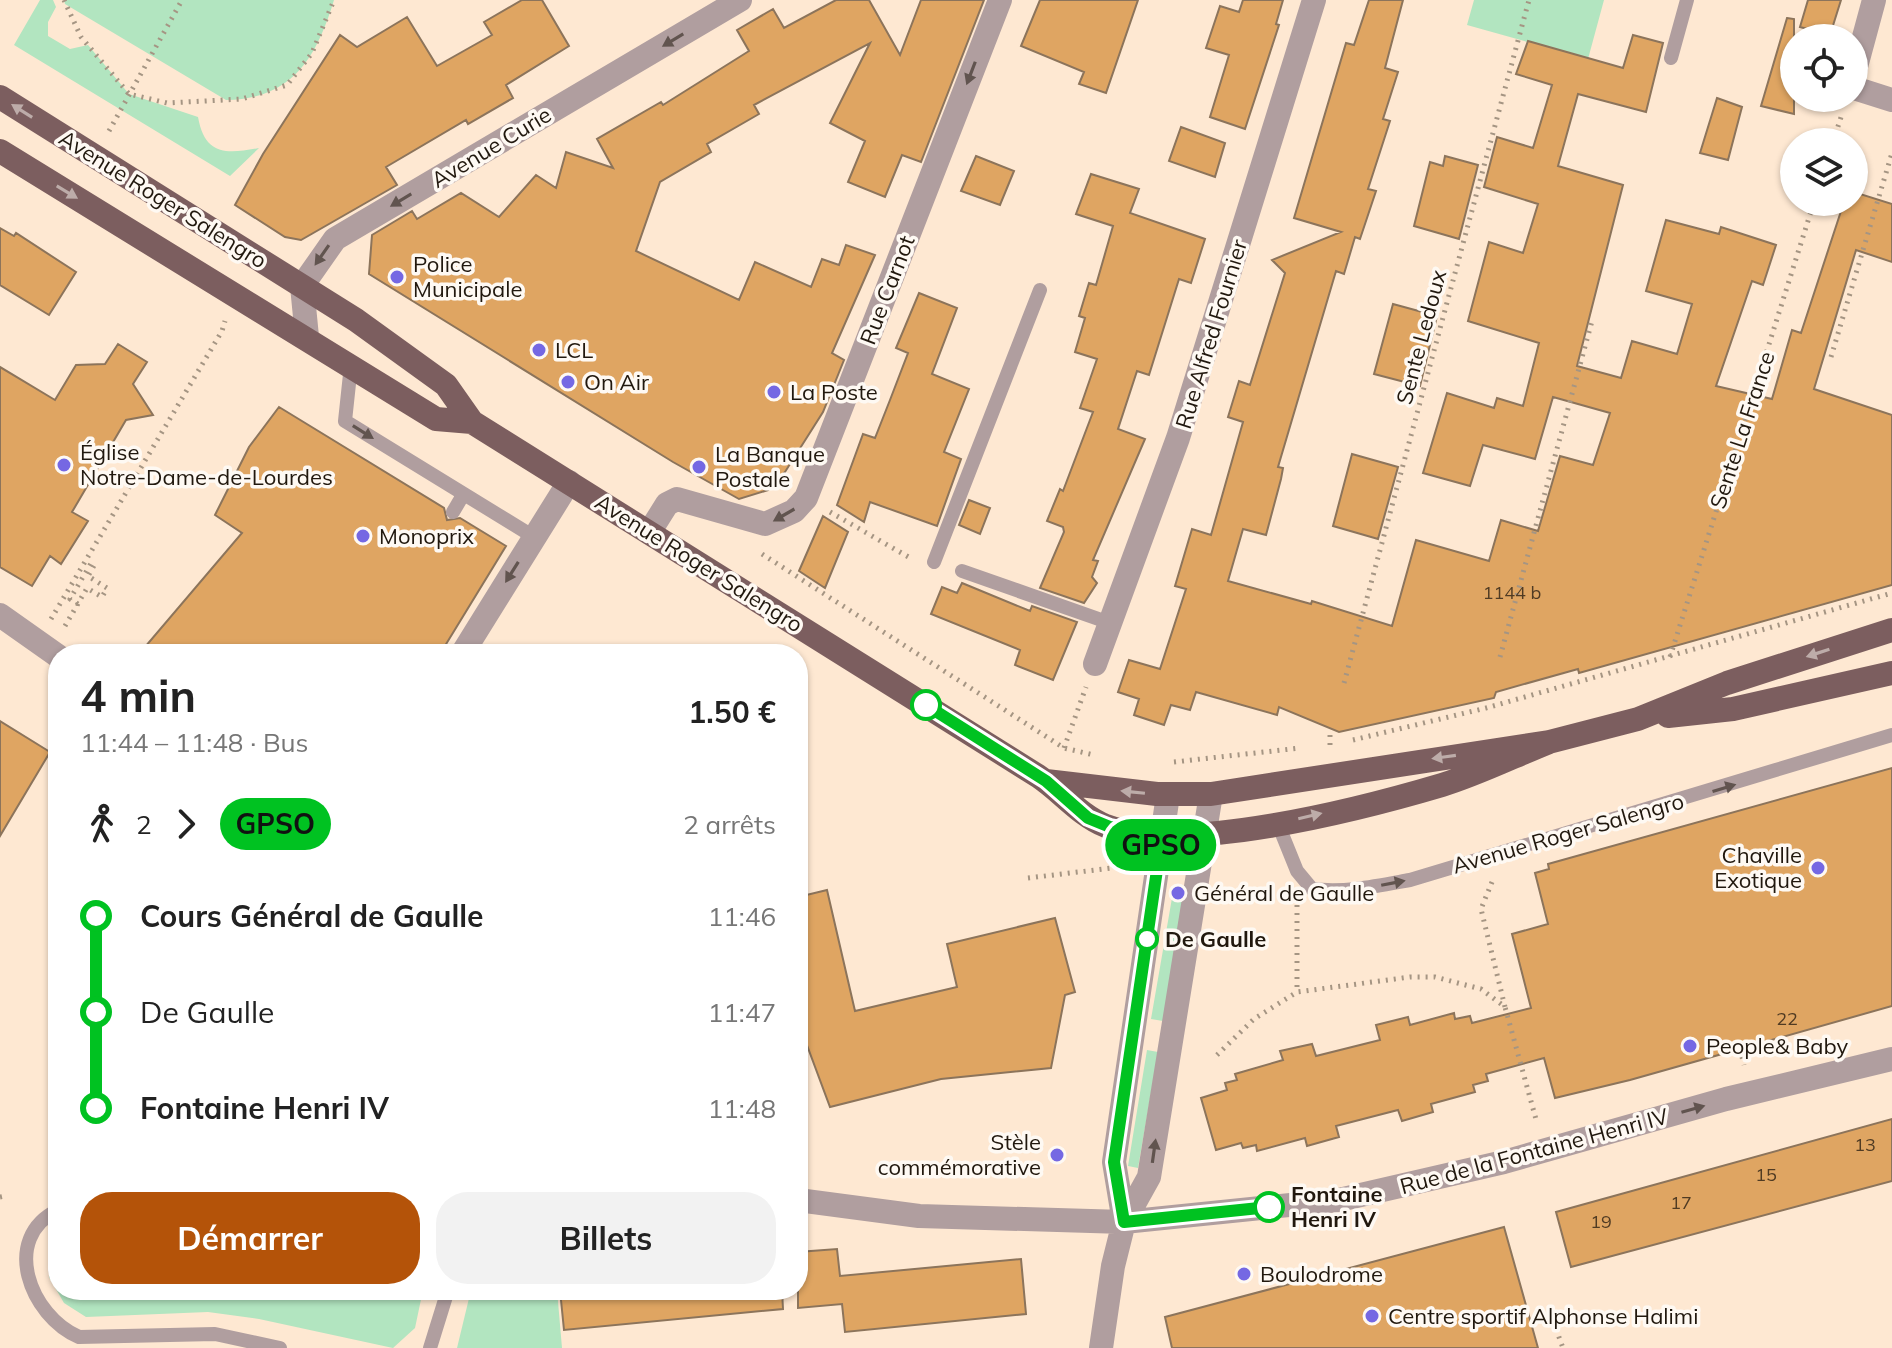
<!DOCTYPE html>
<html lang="fr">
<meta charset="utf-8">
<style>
:root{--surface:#fff;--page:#f2f2f2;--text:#222;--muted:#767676;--accent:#b45309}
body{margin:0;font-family:Mulish,sans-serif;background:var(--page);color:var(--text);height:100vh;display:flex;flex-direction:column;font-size:30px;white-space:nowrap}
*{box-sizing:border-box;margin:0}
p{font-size:26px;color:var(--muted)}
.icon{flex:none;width:44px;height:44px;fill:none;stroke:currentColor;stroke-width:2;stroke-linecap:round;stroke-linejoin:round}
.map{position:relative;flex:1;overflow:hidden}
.panel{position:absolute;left:48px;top:644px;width:760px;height:656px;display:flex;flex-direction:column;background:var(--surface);border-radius:32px;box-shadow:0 2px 6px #0004}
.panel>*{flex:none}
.badge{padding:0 16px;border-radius:26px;font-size:28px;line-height:52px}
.fabs{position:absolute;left:1780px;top:24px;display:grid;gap:16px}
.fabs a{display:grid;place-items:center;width:88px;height:88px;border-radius:50%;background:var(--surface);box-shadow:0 2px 6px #0004;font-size:40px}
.map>.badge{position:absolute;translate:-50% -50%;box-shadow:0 0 0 4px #fff}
.legs{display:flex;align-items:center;gap:12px;height:88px;padding:0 32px;font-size:26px}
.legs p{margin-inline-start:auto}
.head{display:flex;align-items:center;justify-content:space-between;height:136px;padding:0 32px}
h1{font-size:44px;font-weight:700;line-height:60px}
.cta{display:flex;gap:16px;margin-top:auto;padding:16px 32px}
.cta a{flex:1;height:92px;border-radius:32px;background:var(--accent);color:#fff;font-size:32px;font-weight:700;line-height:92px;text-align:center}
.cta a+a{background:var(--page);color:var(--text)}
ul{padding:0 32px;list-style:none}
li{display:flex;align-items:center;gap:28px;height:96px;font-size:30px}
li i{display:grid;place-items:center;width:12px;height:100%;margin:0 10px;background:currentColor}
li i::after{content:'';width:20px;height:20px;margin:-10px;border:6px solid;border-radius:50%;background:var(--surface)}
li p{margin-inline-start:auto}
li:first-child i{background:linear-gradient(#0000 50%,currentColor 0)}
li:last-child i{background:linear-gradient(currentColor 50%,#0000 0)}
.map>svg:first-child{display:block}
</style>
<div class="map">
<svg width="1892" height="1348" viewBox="0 0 1892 1348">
<rect width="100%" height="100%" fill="#fee8d2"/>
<!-- green -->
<path fill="#b2e5c0" d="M40,0H53L56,7L48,22V36L70,49L88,45L129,94L198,117C205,156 227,154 259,148L230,176L14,45Z
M64,0H334C316,59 292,99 226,100L65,4Z
M1474,0H1604L1588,59L1467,25Z
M1172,898L1184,900L1163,1021L1151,1019Z
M1147,1050L1158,1052L1138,1168L1128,1166Z
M58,1250V1290H423L415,1328L393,1348L259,1319L208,1312L86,1317L64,1303L49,1277Z
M471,1290H557L562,1348H457Z"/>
<!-- building -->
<path fill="#dfa562" stroke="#8c745b" stroke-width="2" d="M522,0H542L569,46L506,85L513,98L468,124L466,120L386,167L397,185L301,240L285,237L235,205L263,154L340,35L357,47L407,17L437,66L492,35L484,22Z
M836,0H869L900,55L921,0H984L921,162L902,155L885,197L848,182L865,141L830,123L870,43L754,105L759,114L707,144L711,152L660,182L636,251L739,300L755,262L811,287L822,259L839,265L846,245L875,255L832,353L844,360L823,412L785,472L768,490L739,499L673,462L369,274L372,235L412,211L417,219L461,193L499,217L536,175L556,188L566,152L613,168L597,139L661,102L663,105L749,51L737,30L773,9L784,28Z
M1040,0H1138L1106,93L1079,84L1084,72L1021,46Z
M1243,0H1283L1276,24L1279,25L1245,129L1210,117L1229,55L1206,48L1220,6L1239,12Z
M1369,0H1403L1385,68L1398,72L1383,119L1390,121L1368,189L1376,191L1360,239L1355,237L1344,274L1336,271L1278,467L1283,468L1281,479L1266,535L1243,529L1228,581L1311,604L1312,601L1392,626L1416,540L1489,561L1501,520L1538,531L1560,456L1593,465L1610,413L1553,397L1535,459L1483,445L1470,486L1423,473L1447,393L1494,408L1497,398L1523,406L1539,343L1468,321L1489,242L1523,253L1538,204L1484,187L1497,137L1533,148L1552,85L1516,74L1528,41L1623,68L1633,35L1663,43L1646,112L1578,94L1558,166L1623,185L1577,366L1621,378L1632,341L1677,354L1692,304L1646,291L1666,220L1719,234L1721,227L1776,245L1763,285L1752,281L1716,386L1772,399L1792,330L1801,333L1844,202H1854V192L1892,204V262L1856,250L1814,389L1892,415V585L1579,673L1578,669L1496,692L1494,698L1339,732L1279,707L1277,715L1196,692L1190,710L1171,705L1164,725L1134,715L1139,699L1118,692L1129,660L1160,669L1186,589L1175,586L1192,529L1211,535L1243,422L1228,417L1239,381L1250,385L1285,273L1272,260L1341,232L1294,218L1346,43L1354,45Z
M1808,0H1841L1830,35L1800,27Z
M1787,18L1794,19V114L1761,106Z
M1717,98L1742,107L1728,160L1700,153Z
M1181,127L1225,143L1215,177L1169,161Z
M976,156L1014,171L1000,205L961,191Z
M1445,156L1478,165L1459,239L1414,226L1430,162L1443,166Z
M1091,174L1139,189L1130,213L1205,239L1191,283L1179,279L1149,375L1137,371L1118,429L1145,439L1093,560L1098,561L1092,577L1097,583L1084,603L1040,588L1064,532L1063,527L1047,521L1060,489L1063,491L1093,412L1080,408L1097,359L1075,352L1085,318L1079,316L1089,283L1096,285L1113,226L1076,214Z
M0,228L14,236L16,233L76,272L49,315L0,285Z
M919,293L957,308L932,374L969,389L944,452L961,459L937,526L870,502L864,522L837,505L863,434L875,438L890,400L908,353L896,348Z
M1393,304L1437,316L1420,386L1374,374Z
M118,344L147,362L133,384L153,415L126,420L72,512L88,521L61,564L50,556L32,586L0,567V367L55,400L76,365L105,364Z
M279,407L444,508L447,520L460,518L506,546L440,654H139L242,533L215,515L249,447Z
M1352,454L1398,467L1378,539L1333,526Z
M969,500L990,508L980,534L959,525Z
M823,516L848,532L825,588L799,571Z
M962,583L1030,611L1032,606L1077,622L1053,680L1015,665L1020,650L931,614L942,587L957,593Z
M0,721L50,752L0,836Z
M1892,768V1006L1630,1080L1555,1098L1544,1058L1486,1074L1488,1081L1473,1085L1475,1092L1431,1104L1433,1112L1402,1121L1398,1110L1336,1126L1339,1137L1307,1146L1305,1138L1257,1151L1256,1145L1243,1148L1241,1143L1216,1150L1201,1098L1227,1090L1225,1083L1237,1080L1235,1074L1283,1060L1280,1051L1312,1044L1316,1056L1380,1040L1376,1025L1408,1017L1410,1025L1454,1013L1455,1019L1470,1016L1472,1023L1531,1008L1512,934L1548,924L1535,873L1549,869L1548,864Z
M827,890L855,1011L957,987L947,944L1055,918L1075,992L1065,995L1051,1068L941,1079L830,1107L798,1021V897Z
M1892,1119V1181L1571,1267L1556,1212Z
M1504,1227L1538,1348H1172L1165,1317Z
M837,1249L840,1276L1021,1259L1026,1314L845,1332L842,1304L798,1308V1252Z
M560,1290H782L783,1309L564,1330Z"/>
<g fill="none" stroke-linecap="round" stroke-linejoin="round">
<!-- path -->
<path stroke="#a59583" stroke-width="5" stroke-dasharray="2 6" stroke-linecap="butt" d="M64,0L81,37L129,94L167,103L242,99L287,85L312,53L334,0
M109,131L182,0
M1833,142L1842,114
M1831,357L1892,153
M830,512L912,559
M762,554L1064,748L1094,755
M78,604L70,599L93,560
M51,619L222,331L225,321
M65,626L87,588L102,597L107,588L88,576L96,562
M1500,657L1592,321
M1670,657L1814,202
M1344,683L1529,0
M1330,735V745
M1353,740L1486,708L1892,593
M1064,748L1086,687
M1174,762L1300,748
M1028,878L1112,868
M1492,882L1481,909L1505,1007
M1297,905V992
M1740,1049L1744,1065
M1217,1055L1254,1019L1297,992L1410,977H1435L1481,989L1505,1007L1537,1123
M0,1197L5,1196
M1556,1329L1563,1348"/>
<!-- service -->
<path stroke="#b09e9f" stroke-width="14" d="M1671,58L1687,0
M351,365L345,421L534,537
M453,512L463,495
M934,562L1040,290
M962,571L1110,623
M1278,824L1297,871L1312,889C1346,893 1377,886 1410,880L1892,735
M58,1210C0,1238 30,1316 79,1337L215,1334L280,1348
M430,1348L448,1290"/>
<!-- minor -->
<path stroke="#b09e9f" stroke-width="24" d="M1854,74L1874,0
M1854,88L1892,100
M307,337L302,286L335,239L740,0
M650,531L667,504L677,499L765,524L794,511L806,498L1000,0
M0,615L58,656
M462,654L569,482
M1095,664L1178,438L1314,0
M798,1200L919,1216L1124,1222L1339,1200L1504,1162L1726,1099L1892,1059
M1124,1222L1114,1162L1168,795
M1101,1348L1113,1266L1124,1222L1149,1177L1211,794"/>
<!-- primary -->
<path stroke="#7c5e5f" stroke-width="24" d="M0,97L356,320L446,385L472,422L1038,776C1062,792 1079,815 1106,826C1184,855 1361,809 1442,785C1478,774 1514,756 1549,742
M0,151L436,419L472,422
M1668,716L1733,709L1892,673
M1046,781L1157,794H1211L1549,742L1638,719L1727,683L1892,630"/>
</g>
<!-- one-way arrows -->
<defs><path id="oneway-solid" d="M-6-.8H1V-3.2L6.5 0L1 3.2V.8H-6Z" transform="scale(2)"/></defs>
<g fill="#61544f">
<use href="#oneway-solid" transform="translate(673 40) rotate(149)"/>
<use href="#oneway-solid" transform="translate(971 73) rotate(111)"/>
<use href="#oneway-solid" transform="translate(401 200) rotate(149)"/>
<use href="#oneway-solid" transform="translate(322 255) rotate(125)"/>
<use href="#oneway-solid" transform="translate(363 432) rotate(32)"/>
<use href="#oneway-solid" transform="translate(784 515) rotate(150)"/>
<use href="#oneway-solid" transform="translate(512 572) rotate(122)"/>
<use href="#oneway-solid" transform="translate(1724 788) rotate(-17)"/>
<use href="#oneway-solid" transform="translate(1393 883) rotate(-11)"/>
<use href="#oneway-solid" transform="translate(1693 1109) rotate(-16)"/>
<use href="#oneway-solid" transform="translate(1154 1151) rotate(-82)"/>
</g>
<g fill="#bdaca9">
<use href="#oneway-solid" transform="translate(22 111) rotate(-148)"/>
<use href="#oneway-solid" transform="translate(67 192) rotate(31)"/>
<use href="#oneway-solid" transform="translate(1818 653) rotate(162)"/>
<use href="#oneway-solid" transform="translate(1444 757) rotate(172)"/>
<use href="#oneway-solid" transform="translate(1133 792) rotate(-174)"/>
<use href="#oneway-solid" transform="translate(1310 816) rotate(-13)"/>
</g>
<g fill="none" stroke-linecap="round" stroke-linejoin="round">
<defs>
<path id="line-1" d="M926,705L1046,781L1088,818L1110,827L1162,836L1114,1162L1124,1222L1269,1207"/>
</defs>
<!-- line-1 casing -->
<use href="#line-1" stroke="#fff" stroke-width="18"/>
<!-- line-1 -->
<use href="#line-1" stroke="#00c221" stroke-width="12"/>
</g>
<!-- markers -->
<g fill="#7568e3" stroke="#fef9f3" stroke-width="3">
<circle cx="397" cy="277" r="8"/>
<circle cx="539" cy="350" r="8"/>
<circle cx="568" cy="382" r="8"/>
<circle cx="774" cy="392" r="8"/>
<circle cx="64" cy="465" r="8"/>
<circle cx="699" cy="467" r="8"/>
<circle cx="363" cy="536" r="8"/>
<circle cx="1818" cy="868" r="8"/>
<circle cx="1178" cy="893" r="8"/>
<circle cx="1690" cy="1046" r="8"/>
<circle cx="1057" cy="1155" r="8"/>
<circle cx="1244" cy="1274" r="8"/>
<circle cx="1372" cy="1316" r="8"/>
</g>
<g fill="#fff" stroke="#00c221" stroke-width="4">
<circle cx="926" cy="705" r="14"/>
<circle cx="1147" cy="939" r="10"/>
<circle cx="1269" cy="1207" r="14"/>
</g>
<g text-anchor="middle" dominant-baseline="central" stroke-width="7" stroke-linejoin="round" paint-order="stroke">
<!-- number labels -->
<g font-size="18" fill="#503b23">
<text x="1512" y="592">1144 b</text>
<text x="1787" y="1018">22</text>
<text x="1865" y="1144">13</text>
<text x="1766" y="1174">15</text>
<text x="1681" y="1202">17</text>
<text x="1601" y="1221">19</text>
</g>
<!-- street labels -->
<g font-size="22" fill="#21180e" stroke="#fef9f3">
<text transform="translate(491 147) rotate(-31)">Avenue Curie</text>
<text transform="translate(163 199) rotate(32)">Avenue Roger Salengro</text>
<text transform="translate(887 290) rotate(-69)">Rue Carnot</text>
<text transform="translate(1211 334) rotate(-73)">Rue Alfred Fournier</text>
<text transform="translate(1421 337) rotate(-75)">Sente Ledoux</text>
<text transform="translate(1742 430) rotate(-72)">Sente La France</text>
<text transform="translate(699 563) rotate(32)">Avenue Roger Salengro</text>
<text transform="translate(1568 833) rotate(-16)">Avenue Roger Salengro</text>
<text transform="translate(1534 1151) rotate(-15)">Rue de la Fontaine Henri IV</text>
</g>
<!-- poi labels -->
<g font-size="22" fill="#21180e" stroke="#fef9f3" text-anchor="start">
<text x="413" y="264">Police<tspan x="413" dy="25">Municipale</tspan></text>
<text x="555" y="350">LCL</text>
<text x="584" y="382">On Air</text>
<text x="790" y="392">La Poste</text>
<text x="80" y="452">Église<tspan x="80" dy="25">Notre-Dame-de-Lourdes</tspan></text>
<text x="715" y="454">La Banque<tspan x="715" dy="25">Postale</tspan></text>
<text x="379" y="536">Monoprix</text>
<text x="1802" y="855" text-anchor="end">Chaville<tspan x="1802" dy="25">Exotique</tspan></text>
<text x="1194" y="893">Général de Gaulle</text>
<text x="1706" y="1046">People&amp; Baby</text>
<text x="1041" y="1142" text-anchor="end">Stèle<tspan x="1041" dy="25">commémorative</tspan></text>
<text x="1260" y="1274">Boulodrome</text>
<text x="1388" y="1316">Centre sportif Alphonse Halimi</text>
</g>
<!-- stop labels -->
<g font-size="22" font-weight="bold" fill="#21180e" stroke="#fef9f3" text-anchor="start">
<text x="1165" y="939">De Gaulle</text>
<text x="1291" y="1194">Fontaine<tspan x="1291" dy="25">Henri IV</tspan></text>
</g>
</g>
</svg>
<div class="fabs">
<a><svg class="icon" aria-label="locate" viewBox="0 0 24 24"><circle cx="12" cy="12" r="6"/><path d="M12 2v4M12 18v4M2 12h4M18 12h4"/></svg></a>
<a><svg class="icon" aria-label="layers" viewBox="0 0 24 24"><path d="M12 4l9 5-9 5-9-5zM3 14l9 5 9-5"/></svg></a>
</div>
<b class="badge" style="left:1161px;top:845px;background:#00c221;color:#111">GPSO</b>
<section class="panel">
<div class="head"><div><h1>4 min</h1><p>11:44 – 11:48 · Bus</p></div><b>1.50 €</b></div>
<div class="legs"><svg class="icon" aria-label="walk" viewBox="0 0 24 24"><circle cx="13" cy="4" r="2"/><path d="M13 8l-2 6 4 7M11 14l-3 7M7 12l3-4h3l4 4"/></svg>2<svg class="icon" aria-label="forward" viewBox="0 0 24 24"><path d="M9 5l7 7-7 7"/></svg><b class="badge" style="background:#00c221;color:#111">GPSO</b><p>2 arrêts</p></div>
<ul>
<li><i style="color:#00c221"></i><b>Cours Général de Gaulle</b><p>11:46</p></li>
<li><i style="color:#00c221"></i><span>De Gaulle</span><p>11:47</p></li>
<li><i style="color:#00c221"></i><b>Fontaine Henri IV</b><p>11:48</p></li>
</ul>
<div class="cta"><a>Démarrer</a><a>Billets</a></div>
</section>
</div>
